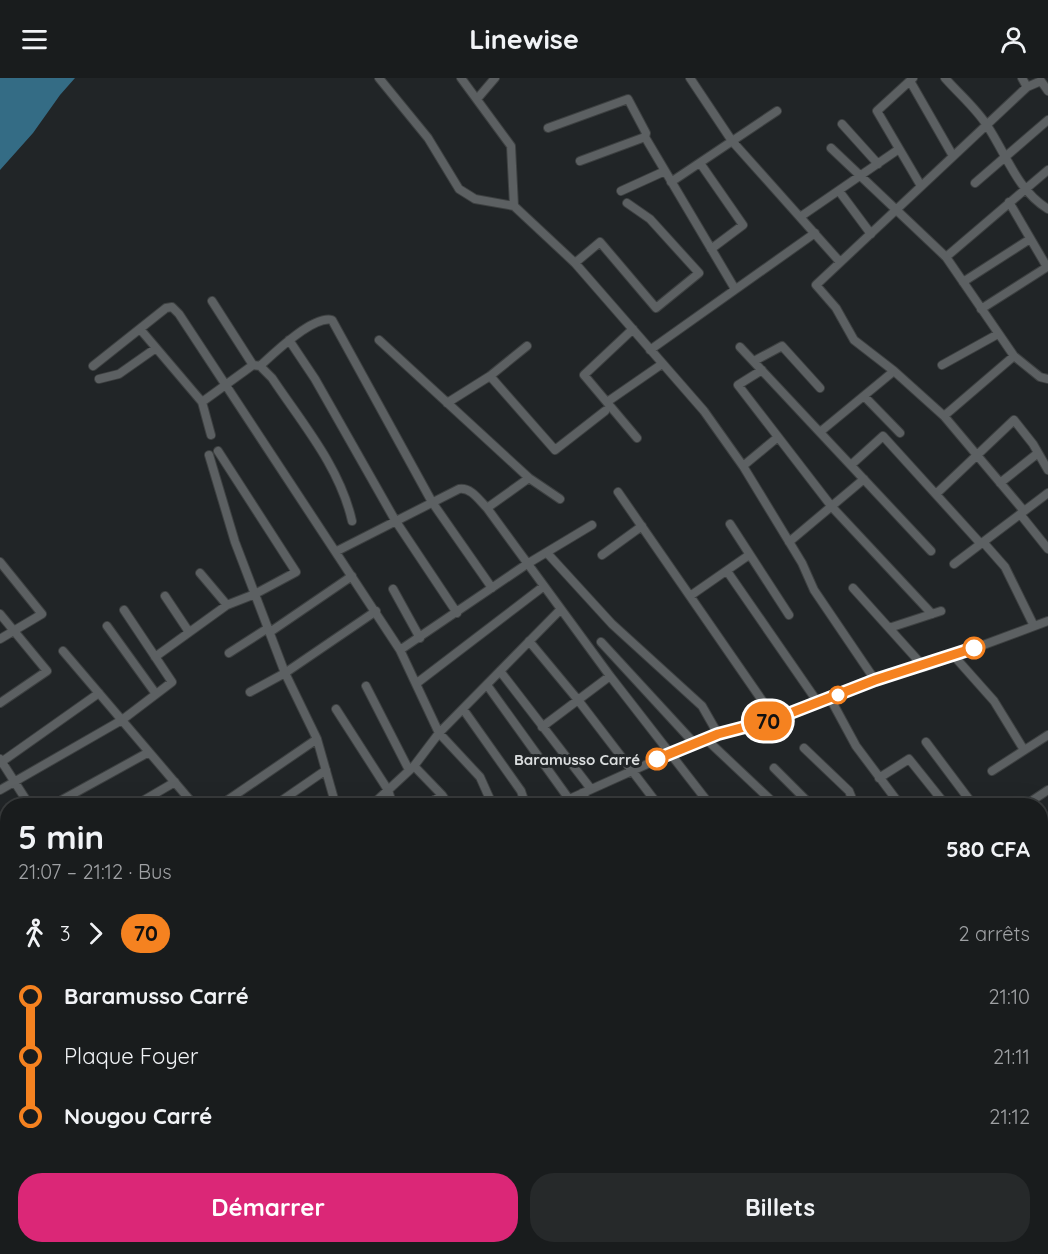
<!DOCTYPE html>
<html lang="fr">
<meta charset="utf-8">
<style>
:root{--surface:#191c1d;--page:#26292a;--text:#f1f3f6;--muted:#9fa1a4;--line:#373a3b;--accent:#db2777}
body{margin:0;font-family:Quicksand,sans-serif;background:var(--page);color:var(--text);height:100vh;display:flex;flex-direction:column;font-size:22px;white-space:nowrap}
*{box-sizing:border-box;margin:0}
p{font-size:20px;color:var(--muted)}
.icon{flex:none;width:33px;height:33px;fill:none;stroke:currentColor;stroke-width:2;stroke-linecap:round;stroke-linejoin:round}
.map{position:relative;flex:1;overflow:hidden}
.drawer{position:absolute;left:0px;top:720px;width:1048px;height:456px;display:flex;flex-direction:column;background:var(--surface);border-radius:24px 24px 0 0;box-shadow:0 6px 24px #0002,0 0 0 2px var(--line)}
.drawer>*{flex:none}
.badge{padding:0 12px;border-radius:20px;font-size:21px;line-height:39px}
.map>.badge{position:absolute;translate:-50% -50%;box-shadow:0 0 0 3px #fff}
.legs{display:flex;align-items:center;gap:9px;height:66px;padding:0 18px;font-size:20px}
.legs p{margin-inline-start:auto}
.overview{display:flex;align-items:center;justify-content:space-between;height:102px;padding:0 18px}
h1{font-size:33px;font-weight:700;line-height:45px}
.button{display:flex;gap:12px;margin-top:auto;padding:12px 18px}
.button a{flex:1;height:69px;border-radius:24px;background:var(--accent);color:#fff;font-size:24px;font-weight:700;line-height:69px;text-align:center}
.button a+a{background:var(--page);color:var(--text)}
ul{padding:0 18px;list-style:none}
li{display:flex;align-items:center;gap:21px;height:60px;font-size:22px}
li i{display:grid;place-items:center;width:9px;height:100%;margin:0 8px;background:currentColor}
li i::after{content:'';width:15px;height:15px;margin:-8px;border:4px solid;border-radius:50%;background:var(--surface)}
li p{margin-inline-start:auto}
li:first-child i{background:linear-gradient(#0000 50%,currentColor 0)}
li:last-child i{background:linear-gradient(currentColor 50%,#0000 0)}
header{display:flex;justify-content:space-between;align-items:center;height:78px;padding:0 18px;background:var(--surface);font-size:27px;font-weight:700}
.map>svg:first-child{display:block}
</style>
<header><svg class="icon" aria-label="menu" viewBox="0 0 24 24"><path d="M4 6h16M4 12h16M4 18h16"/></svg>Linewise<svg class="icon" aria-label="person" viewBox="0 0 24 24"><circle cx="12" cy="8" r="4"/><path d="M4 21q1-7 8-7t8 7"/></svg></header>
<div class="map">
<svg width="1048" height="1176" viewBox="0 0 1048 1176">
<rect width="100%" height="100%" fill="#212527"/>
<!-- green -->
<path fill="#134c62" d="M812,1169H903L894,1176H822Z"/>
<!-- water -->
<path fill="#346c85" d="M0,0H75L60,17L33,55L0,92Z"/>
<g fill="none" stroke-linecap="round" stroke-linejoin="round">
<defs>
<path id="minor" d="M379,0L428,60L459,111L475,121L514,128L575,185L704,333L743,388L802,485L814,512L875,602
M461,0L511,68L514,128
M690,0L732,63L840,184
M913,0L877,33L921,108
M945,0C959,16 977,31 988,49C1007,78 1018,113 1048,131
M1022,0L1027,9
M910,3L953,78
M477,21L495,0
M842,46L878,86
M548,50L628,21L646,55L645,59L735,211
M831,70L946,179L1014,278L1040,299L1048,301
M580,83L645,59
M700,85L743,147L711,171
M671,104L777,33
M975,105L1048,42
M621,113L665,93
M839,113L871,156
M800,139L899,71
M946,179L1048,92
M575,185L600,164L656,230L699,195L650,141L627,125
M963,204L1030,161
M981,231L1047,189L1009,124
M140,251L202,324
M633,251L584,297L637,360
M289,262L315,301L395,442L457,535
M379,262L529,400L560,421
M740,269L931,473
M650,272L815,155
M754,283L782,268L820,310
M253,287L260,288L272,300C302,345 340,389 352,443
M942,287L998,256
M93,288L166,230L172,229L179,236L400,572L439,655L480,699L493,728
M260,288C273,276 313,237 332,242L432,424L492,510
M762,292L738,307L832,429L932,536
M490,298L555,372L605,333
M99,301L119,296L156,270
M864,318L900,355
M607,324L662,286
M447,325L490,298L527,268
M944,338L1014,278
M820,354L894,293
M211,357L202,324L253,287L212,223
M209,377L235,464L285,595L317,661L336,728
M851,387L883,358L981,466
M743,388L778,359
M1000,405L1038,375
M618,414L775,641
M936,416L1014,342L1033,366L1048,392
M487,430L529,400
M1024,433L944,338L894,293L854,262L836,230L816,207L1027,9L1041,3L1048,13
M1020,436L1048,471
M730,446L789,537
M789,464L864,401
M983,464L1005,489L1034,548
M337,473L459,411C471,409 479,422 487,430L610,598L711,728
M548,476L612,546L702,628L718,656
M602,477L642,448
M0,484L42,536L0,561
M954,486L1048,415
M727,493L819,626
M200,495L227,527
M853,510L924,589
M393,511L420,560
M165,518L189,554
M690,518L749,477
M0,536L47,593L0,625
M107,548L156,616
M889,550L941,533
M270,554L352,498
M529,563L578,622L659,728
M601,564L694,665
M400,572L527,486L592,447
M63,573L195,728
M229,575L268,550
M954,578L994,623L1024,672
M155,579L227,527L255,516L296,494L218,373
M500,593L591,711
M417,605L544,508
M487,607L569,721
M366,608L409,692
M250,614L285,595L376,533
M830,620L856,668L901,728
M336,631L388,712L393,728
M463,631L521,713L526,728
M542,649L610,598
M706,661L777,728
M926,664L974,728
M804,670L849,713L855,728
M0,681L30,728
M0,685L99,615
M414,688L442,717L449,728
M774,690L812,728
M992,693L1048,657
M879,700L909,681L941,721L932,728
M0,712L122,642L172,604L124,532
M582,715L591,728
M278,725L326,692
M51,728L149,674
M134,728L175,704
M219,728L317,661
M371,728L414,688L439,655L561,531
M425,728L442,717
M554,728L694,665L775,641L875,602L924,589L1048,543
M1024,728L1048,712
M0,757L8,752
M1041,768L1042,770
M0,795L8,806
M1041,817L1048,827
M0,855L8,865
M1041,990L1044,992
M0,1004L8,999
M0,1049L8,1060
M1041,1100L1048,1096
M0,1106L8,1115
M0,1128L8,1125
M1041,1152L1048,1148
M64,1168L68,1176
M159,1168L169,1176
M198,1168L203,1176
M270,1168L275,1173
M416,1168L420,1176
M480,1168L486,1176
M565,1168L568,1176
M682,1168L685,1176
M802,1168L811,1176
M942,1168L948,1176
M986,1168L991,1176
M25,1176L38,1168
M86,1176L90,1168
M179,1176L189,1168
M357,1176L369,1168
M437,1176L448,1168
M499,1176L519,1168
M631,1176L653,1168
M752,1176L772,1168
M896,1176L906,1168
M998,1176L1011,1168"/>
</defs>
<!-- minor casing -->
<use href="#minor" stroke="#3d4041" stroke-width="10"/>
<!-- minor -->
<use href="#minor" stroke="#5c6062" stroke-width="8"/>
</g>
<g fill="none" stroke-linecap="round" stroke-linejoin="round">
<defs>
<path id="line-1" d="M657,681L718,656L775,641L875,602L974,570"/>
</defs>
<!-- line-1 casing -->
<use href="#line-1" stroke="#fff" stroke-width="14"/>
<!-- line-1 -->
<use href="#line-1" stroke="#f58220" stroke-width="9"/>
</g>
<!-- markers -->
<g fill="#fff" stroke="#f58220" stroke-width="3">
<circle cx="974" cy="570" r="10"/>
<circle cx="838" cy="617" r="8"/>
<circle cx="657" cy="681" r="10"/>
</g>
<g text-anchor="middle" dominant-baseline="central" stroke-width="6" stroke-linejoin="round" paint-order="stroke">
<!-- stop labels -->
<g font-size="15" font-weight="bold" fill="#daddde" stroke="#212527" text-anchor="end">
<text x="640" y="681">Baramusso Carré</text>
</g>
</g>
</svg>
<b class="badge" style="left:768px;top:643px;background:#f58220;color:#111">70</b>
<section class="drawer">
<div class="overview"><div><h1>5 min</h1><p>21:07 – 21:12 · Bus</p></div><b>580 CFA</b></div>
<div class="legs"><svg class="icon" aria-label="walk" viewBox="0 0 24 24"><circle cx="13" cy="4" r="2"/><path d="M13 8l-2 6 4 7M11 14l-3 7M7 12l3-4h3l4 4"/></svg>3<svg class="icon" aria-label="forward" viewBox="0 0 24 24"><path d="M9 5l7 7-7 7"/></svg><b class="badge" style="background:#f58220;color:#111">70</b><p>2 arrêts</p></div>
<ul>
<li><i style="color:#f58220"></i><b>Baramusso Carré</b><p>21:10</p></li>
<li><i style="color:#f58220"></i><span>Plaque Foyer</span><p>21:11</p></li>
<li><i style="color:#f58220"></i><b>Nougou Carré</b><p>21:12</p></li>
</ul>
<div class="button"><a>Démarrer</a><a>Billets</a></div>
</section>
</div>
